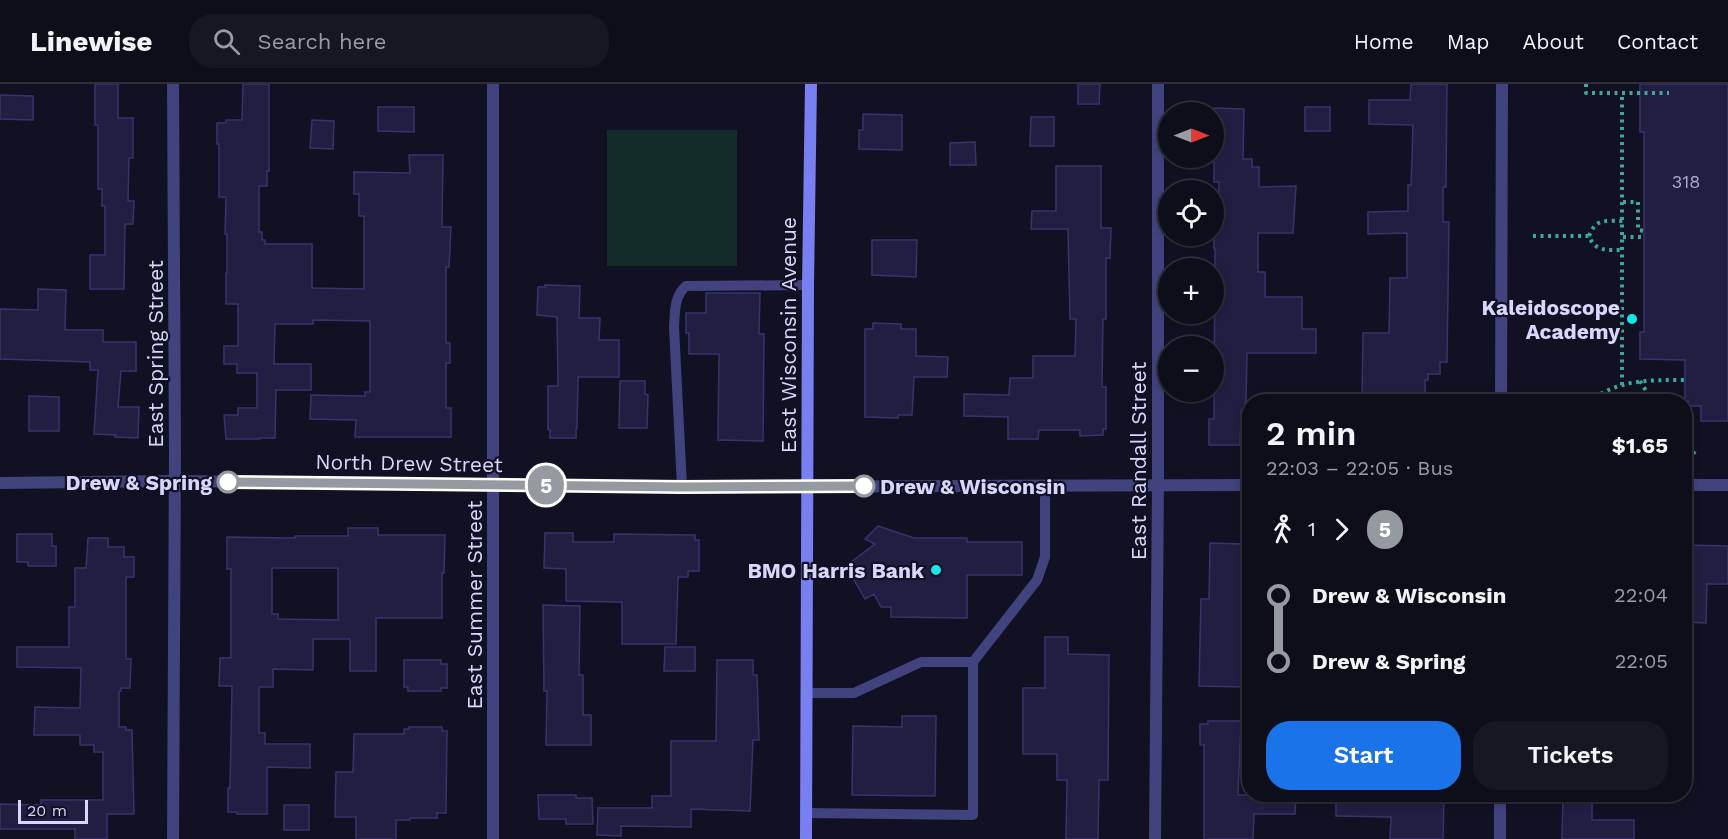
<!DOCTYPE html>
<meta charset="utf-8">
<style>
:root{--surface:#0e0d1a;--page:#171623;--text:#f1f3f6;--muted:#9b9ca2;--line:#2e2d39;--accent:#1a73e8}
body{margin:0;font-family:"Work Sans",sans-serif;background:var(--page);color:var(--text);height:100vh;display:flex;flex-direction:column;font-size:22px;white-space:nowrap}
*{box-sizing:border-box;margin:0}
p{font-size:20px;color:var(--muted)}
.icon{flex:none;width:33px;height:33px;fill:none;stroke:currentColor;stroke-width:2;stroke-linecap:round;stroke-linejoin:round}
.map{position:relative;flex:1;overflow:hidden}
.sheet{position:absolute;left:1242px;top:310px;width:450px;height:408px;display:flex;flex-direction:column;background:var(--surface);border-radius:24px;box-shadow:0 3px 9px #0003,0 0 0 2px var(--line)}
.sheet>*{flex:none}
.badge{padding:0 12px;border-radius:20px;font-size:21px;line-height:39px}
.needle{width:39px;rotate:90deg}
.fabs{position:absolute;left:1158px;top:18px;display:grid;gap:12px}
.fabs a{display:grid;place-items:center;width:66px;height:66px;border-radius:50%;background:var(--surface);box-shadow:0 3px 9px #0003,0 0 0 2px var(--line);font-size:30px}
.scale{position:absolute;left:18px;bottom:15px;width:70px;box-sizing:border-box;padding-left:6px;border:3px solid #d7d6fb;border-top:0;font-size:16px;line-height:21px;white-space:nowrap;color:#d7d6fb;-webkit-text-stroke:4px #121123;paint-order:stroke}
.map>.badge{position:absolute;translate:-50% -50%;box-shadow:0 0 0 3px #fff}
.legs{display:flex;align-items:center;gap:9px;height:66px;padding:0 24px;font-size:20px}
.legs p{margin-inline-start:auto}
.summary{display:flex;align-items:center;justify-content:space-between;height:102px;padding:0 24px}
h1{font-size:33px;font-weight:600;line-height:45px}
.action{display:flex;gap:12px;margin-top:auto;padding:12px 24px}
.action a{flex:1;height:69px;border-radius:24px;background:var(--accent);color:#fff;font-size:24px;font-weight:600;line-height:69px;text-align:center}
.action a+a{background:var(--page);color:var(--text)}
ul{padding:0 24px;list-style:none}
li{display:flex;align-items:center;gap:21px;height:66px;font-size:22px}
li i{display:grid;place-items:center;width:9px;height:100%;margin:0 8px;background:currentColor}
li i::after{content:'';width:15px;height:15px;margin:-8px;border:4px solid;border-radius:50%;background:var(--surface)}
li p{margin-inline-start:auto}
li:first-child i{background:linear-gradient(#0000 50%,currentColor 0)}
li:last-child i{background:linear-gradient(currentColor 50%,#0000 0)}
header{display:flex;align-items:center;gap:36px;box-sizing:border-box;height:84px;padding:0 30px;background:var(--surface);border-bottom:2px solid var(--line)}
header strong{font-size:28px}
nav{display:flex;gap:33px;margin-inline-start:auto;font-size:21px}
.search{width:420px;height:54px;background:var(--page);display:flex;align-items:center;gap:15px;box-sizing:border-box;padding:0 21px;border-radius:24px;color:var(--muted);font-size:22px}
.map>svg:first-child{display:block}
</style>
<header>
<strong>Linewise</strong>
<div class="search"><svg class="icon" aria-label="search" viewBox="0 0 24 24"><circle cx="10" cy="10" r="6"/><path d="M15 15l6 6"/></svg>Search here</div>
<nav><a>Home</a><a>Map</a><a>About</a><a>Contact</a></nav>
</header>
<div class="map">
<svg width="1728" height="755" viewBox="0 0 1728 755">
<rect width="100%" height="100%" fill="#121123"/>
<!-- green -->
<path fill="#142c29" d="M607,46H737V182H607Z"/>
<!-- building -->
<path fill="#221e42" stroke="#39336c" stroke-width="1.5" fill-rule="evenodd" d="M95,0H118V34H133V74H129L128,117H134L133,140H125L124,205H90V171H105V122H102V105H98V41H95Z
M243,0H269V87H267V102H259V148H262V156H265V160H312V204L364,205V132H359V110H354V88L410,89L409,71H443L442,143H451L449,183H446V259H450V279H446V324H451V353H355L356,336L310,335L311,311L365,312V308H370V237L313,236V240H275L274,280H311V306H276L275,354H260V355H226L224,331H238V324H257V289H237V280H224V262H238V220H226V189H227V150H225L226,113H219V60H217V39H226V36H242Z
M1078,0H1100L1099,20H1078Z
M1411,0H1447L1446,103H1443V138H1449L1447,278H1440V290H1428V296H1425V318H1362L1363,249H1389L1390,194H1407V149L1368,150V128L1408,127V101H1411L1412,76L1413,41L1369,40V16H1410Z
M1640,0H1728V337H1701V322H1688V317H1685V276L1640,275V248H1644V48H1640Z
M0,11L33,12V36L0,35Z
M378,23H414V48L378,47Z
M1305,23H1330V47H1305Z
M1214,24L1244,25L1243,75H1252V83H1259V103L1296,102L1293,149H1258V188H1265V213H1302V245H1316V269H1247L1246,318H1245V326H1241L1240,361H1209V335H1214V315L1215,165H1214V143H1218L1219,98H1214Z
M863,30L902,31V66L859,65V46H863Z
M1031,33H1054V62H1030Z
M312,36L334,37L333,65L310,64Z
M975,58L976,81H950V59Z
M1056,82H1101V144H1111L1110,174H1106V235H1103L1102,303H1106V345H1103V351L1080,352V346H1039L1038,355H1008V333L964,332V310L1009,311L1010,294H1033V272H1075L1076,235H1070L1068,145H1031L1032,127H1056Z
M872,156H917L916,193L872,191Z
M545,201L580,202L579,234H600L599,256H619V293H578L577,345H576V354H550V346H548V302H558L557,233L537,231L538,203H545Z
M38,205L66,206L65,246H103V258H136V287H121L118,323H139L138,354L115,353L116,351L94,350L98,286H90V278L0,275V225L38,226Z
M706,209H760L759,250H764L763,357L718,356L719,270H689V249H686V229H706Z
M873,239L901,240V245H916V272L948,273L947,293H914L912,331H898V334L865,333V245H873Z
M620,297H645V310L648,311L647,344H619Z
M29,312L59,313V347H29Z
M878,442L914,454H967V458H1022V491H967V534L891,533V523H881L874,510L865,515L846,482L875,460L865,455Z
M348,444H378V451H445L444,489H442V534H376V587H350V555H313V586L273,585V603H259V649H265V660H310V684L267,683V730H237V728H228V704H230L232,602H219L220,574H231V485H227V453L295,454V452H348ZM272,484H338V536L278,535V530H272Z
M545,449H573V458H614V450L695,451V456H699V487H688V493H678L676,560H622V518L566,517V485L544,484Z
M17,450H52V462H56V482H28V478H17Z
M88,454H108V463H124V473H134V493H126V575H131L130,604H121V607H119V643H126V646H132L134,730H107V755H75V745H0V720L41,721V716H103V668H94V661H80V651H34L35,623L80,624L81,584L17,583V563H69V523H75V484H86Z
M1210,459L1244,460V471H1250V548H1246V603L1199,602L1201,515H1209Z
M1684,461L1728,462V500H1707L1706,539L1685,538Z
M543,521L580,522L579,591H583V631H591V661H546L547,607H544Z
M1045,553H1068V570L1109,571L1108,696H1099L1098,755H1066L1067,696H1057V670H1023V604H1045Z
M665,563H695V587H664Z
M404,576H441V580H447V604H441V607H408V603H404Z
M717,576H753V591H757L759,656H753L750,727L691,725V743L621,742V752L597,751L598,724H652V712H671V657H716Z
M902,632H936L935,712L852,711L853,642L902,643Z
M1208,637H1241L1238,711H1296L1295,730H1254L1253,755H1204V661H1200V640H1208Z
M409,643H442V647H447L446,729H437V734H410V736H396V755H356V733H335L336,688H353L354,650H404V645H409Z
M538,711H576V714H592L593,740H566V735H539Z
M1336,711H1444L1443,755H1390L1391,733L1336,732Z
M1563,711H1592V736H1634V755H1562Z
M284,721H309V746H284Z"/>
<g fill="none" stroke-linecap="round" stroke-linejoin="round">
<!-- path -->
<path stroke="#3baa99" stroke-width="4" stroke-dasharray="3 4.5" stroke-linecap="butt" d="M1586,0V9H1669
M1623,118H1638V146L1644,147
M1533,152H1589C1595,168 1607,166 1623,166
M1589,152C1596,134 1605,137 1623,137
M1623,153H1644
M1640,297L1653,318
M1622,301V9
M1588,318C1619,295 1649,296 1685,296
M1684,356L1697,373"/>
<!-- service -->
<path stroke="#40437d" stroke-width="10" d="M682,403L674,243C675,228 674,212 686,202L808,201
M806,609H854L921,578H973L1037,496L1045,473V402
M806,729L973,731V578"/>
<!-- minor -->
<path stroke="#40437d" stroke-width="12" d="M173,0L175,369L173,755
M493,0V755
M1501,318L1502,0
M1155,755L1158,401V0
M1500,755V711"/>
<!-- tertiary -->
<path stroke="#40437d" stroke-width="12" d="M0,399L175,397L682,403L1250,401
M1684,401H1728"/>
<!-- secondary -->
<path stroke="#777ff1" stroke-width="12" d="M806,755L808,201L811,0"/>
</g>
<g fill="none" stroke-linecap="round" stroke-linejoin="round">
<defs>
<path id="line-1" d="M228,398L682,403L864,402"/>
</defs>
<!-- line-1 casing -->
<use href="#line-1" stroke="#fff" stroke-width="14"/>
<!-- line-1 -->
<use href="#line-1" stroke="#949a9f" stroke-width="9"/>
</g>
<!-- markers -->
<g fill="#17e5e6" stroke="#121123" stroke-width="2">
<circle cx="1632" cy="235" r="6"/>
<circle cx="936" cy="486" r="6"/>
</g>
<g fill="#fff" stroke="#949a9f" stroke-width="3">
<circle cx="228" cy="398" r="10"/>
<circle cx="864" cy="402" r="10"/>
</g>
<g text-anchor="middle" dominant-baseline="central" stroke-width="4.5" stroke-linejoin="round" paint-order="stroke">
<!-- number labels -->
<g font-size="18" fill="#aaa8cd">
<text x="1686" y="97">318</text>
</g>
<!-- poi labels -->
<g font-size="21" font-weight="bold" fill="#d7d6fb" stroke="#121123" text-anchor="end">
<text x="1620" y="223">Kaleidoscope<tspan x="1620" dy="24">Academy</tspan></text>
<text x="924" y="486">BMO Harris Bank</text>
</g>
<!-- street labels -->
<g font-size="21" fill="#d7d6fb" stroke="#121123">
<text transform="translate(788 251) rotate(-90)">East Wisconsin Avenue</text>
<text transform="translate(155 270) rotate(-90)">East Spring Street</text>
<text transform="translate(1138 377) rotate(-90)">East Randall Street</text>
<text transform="translate(409 379) rotate(1)">North Drew Street</text>
<text transform="translate(474 521) rotate(-90)">East Summer Street</text>
</g>
<!-- stop labels -->
<g font-size="21" font-weight="bold" fill="#d7d6fb" stroke="#121123" text-anchor="end">
<text x="212" y="398">Drew &amp; Spring</text>
<text x="880" y="402" text-anchor="start">Drew &amp; Wisconsin</text>
</g>
</g>
</svg>
<div class="fabs">
<a><svg class="needle" viewBox="-14 -14 28 28"><path d="M0-13l5 13h-10z" fill="#e53935"/><path d="M0 13l5-13h-10z" fill="#9b9ca2"/></svg></a>
<a><svg class="icon" aria-label="locate" viewBox="0 0 24 24"><circle cx="12" cy="12" r="6"/><path d="M12 2v4M12 18v4M2 12h4M18 12h4"/></svg></a>
<a>+</a>
<a>−</a>
</div>
<div class="scale">20 m</div>
<b class="badge" style="left:546px;top:401px;background:#949a9f;color:#fff">5</b>
<section class="sheet">
<div class="summary"><div><h1>2 min</h1><p>22:03 – 22:05 · Bus</p></div><b>$1.65</b></div>
<div class="legs"><svg class="icon" aria-label="walk" viewBox="0 0 24 24"><circle cx="13" cy="4" r="2"/><path d="M13 8l-2 6 4 7M11 14l-3 7M7 12l3-4h3l4 4"/></svg>1<svg class="icon" aria-label="forward" viewBox="0 0 24 24"><path d="M9 5l7 7-7 7"/></svg><b class="badge" style="background:#949a9f;color:#fff">5</b></div>
<ul>
<li><i style="color:#949a9f"></i><b>Drew &amp; Wisconsin</b><p>22:04</p></li>
<li><i style="color:#949a9f"></i><b>Drew &amp; Spring</b><p>22:05</p></li>
</ul>
<div class="action"><a>Start</a><a>Tickets</a></div>
</section>
</div>
